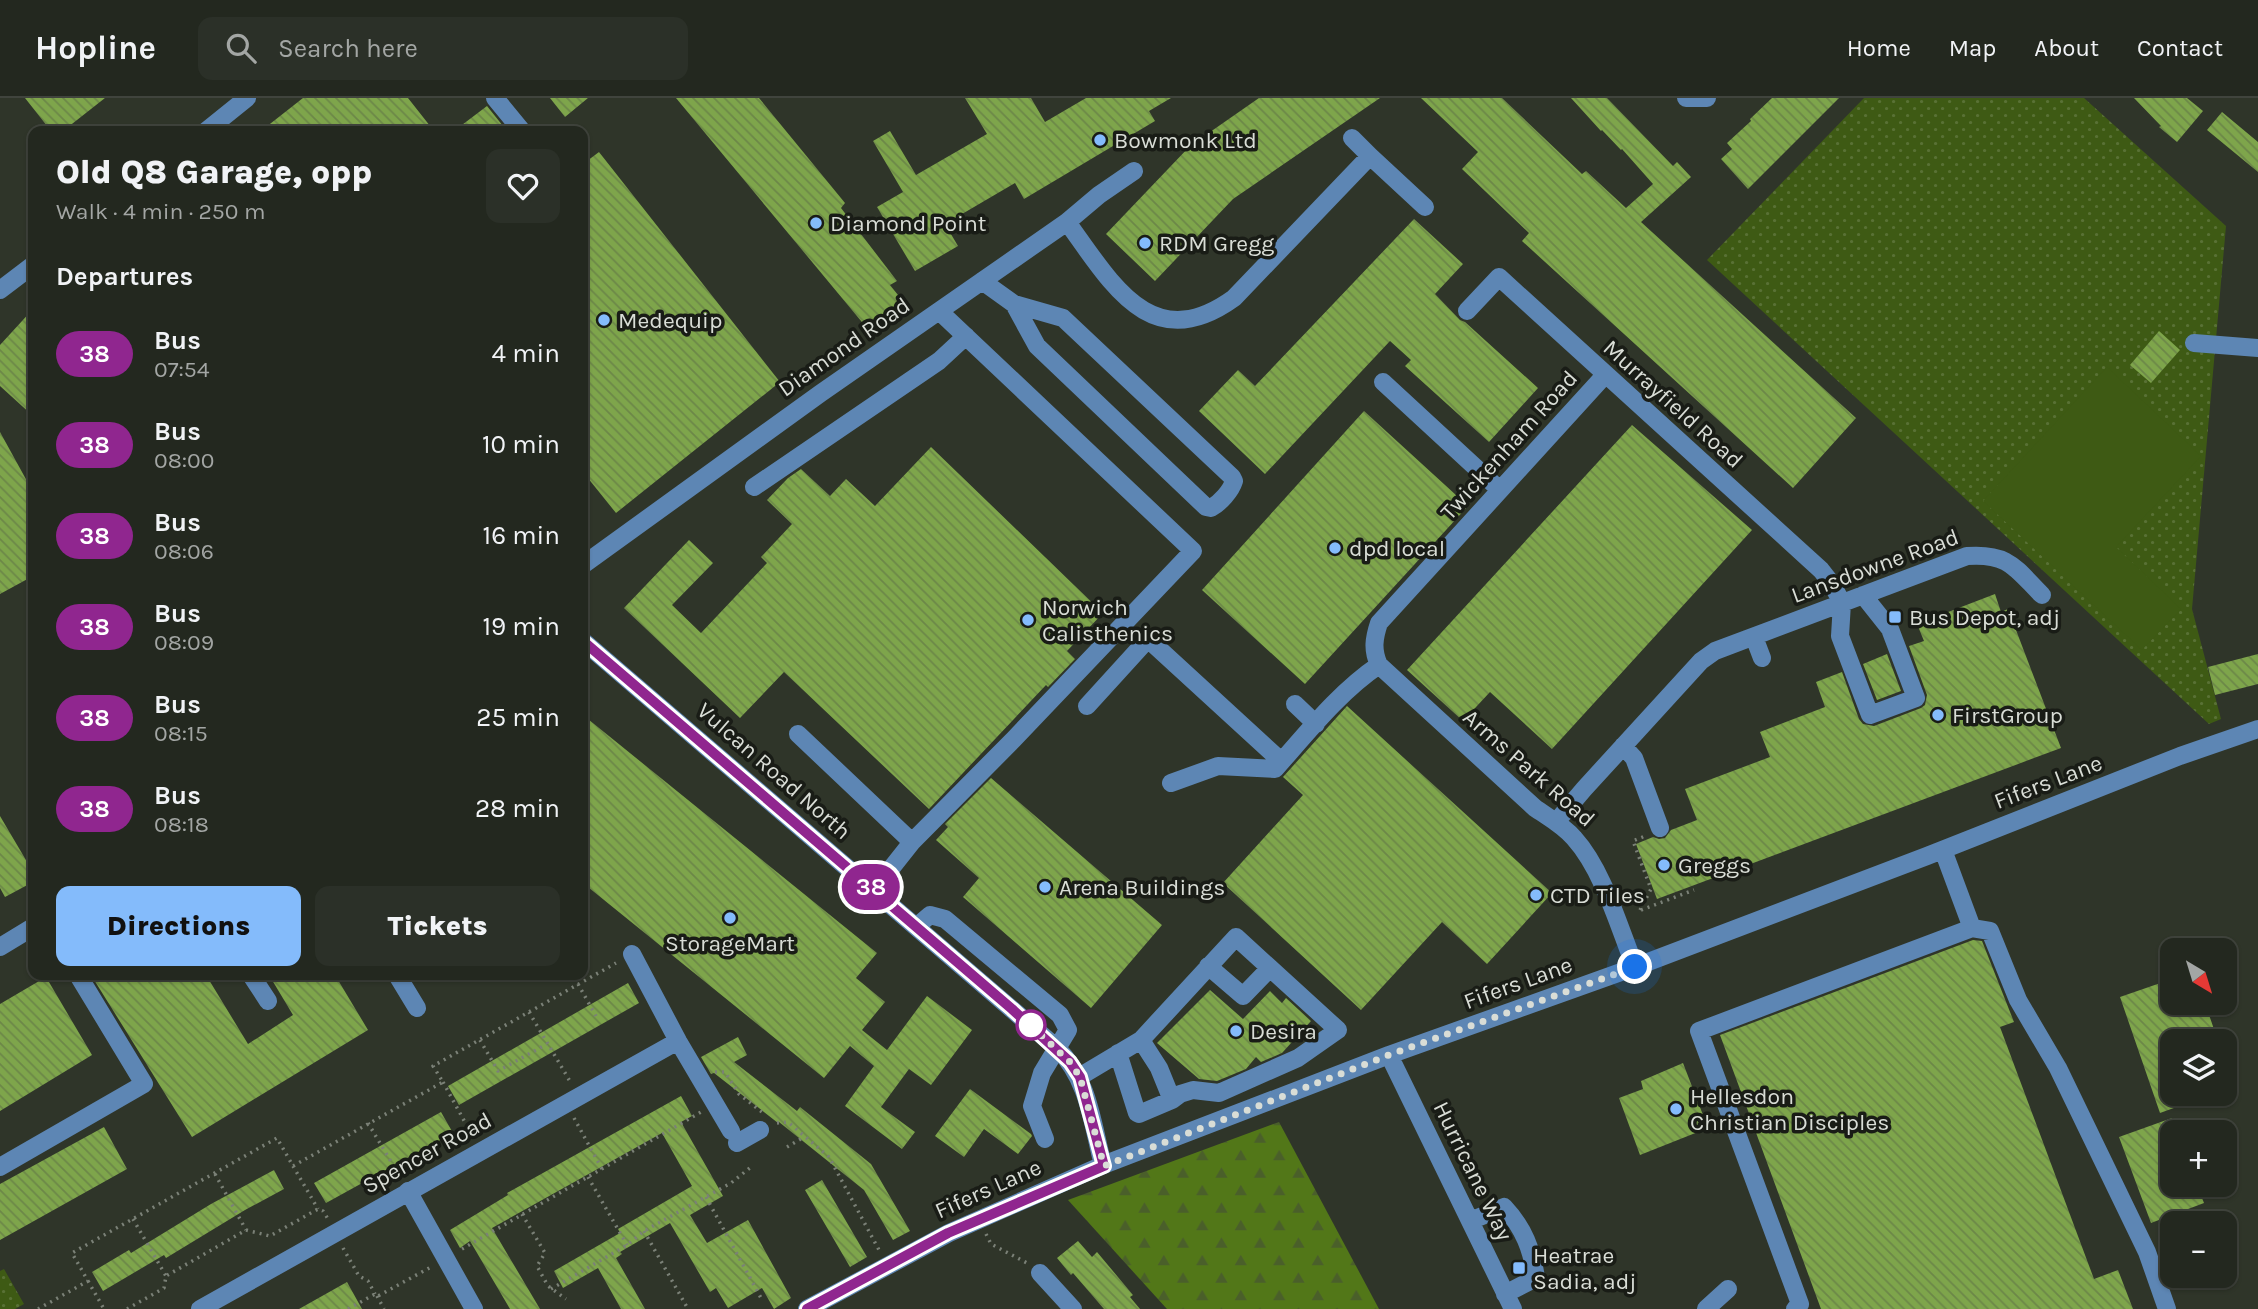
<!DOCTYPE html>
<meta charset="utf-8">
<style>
:root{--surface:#23281f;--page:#2b3028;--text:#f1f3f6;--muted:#a3a6a4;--line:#40443d;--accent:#84bbfb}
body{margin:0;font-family:Karla,sans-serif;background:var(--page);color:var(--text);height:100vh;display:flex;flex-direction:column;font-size:26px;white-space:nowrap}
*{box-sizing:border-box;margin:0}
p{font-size:23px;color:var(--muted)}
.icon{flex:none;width:38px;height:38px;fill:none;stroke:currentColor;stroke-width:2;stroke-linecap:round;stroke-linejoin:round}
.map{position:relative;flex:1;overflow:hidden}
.sheet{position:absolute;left:28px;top:28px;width:560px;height:854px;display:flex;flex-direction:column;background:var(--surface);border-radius:14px;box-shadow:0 2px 5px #0004,0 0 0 2px var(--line)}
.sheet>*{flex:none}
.badge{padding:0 14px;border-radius:23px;font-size:24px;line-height:46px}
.needle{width:46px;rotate:142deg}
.tools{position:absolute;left:2160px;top:840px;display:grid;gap:14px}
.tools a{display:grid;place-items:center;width:77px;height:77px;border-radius:14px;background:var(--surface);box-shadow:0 2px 5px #0004,0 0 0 2px var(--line);font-size:35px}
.you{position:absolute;width:35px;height:35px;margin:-18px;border:5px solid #fff;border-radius:50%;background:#1a73e8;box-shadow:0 0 0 10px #1a73e833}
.map>.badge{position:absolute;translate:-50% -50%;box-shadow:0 0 0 4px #fff}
h2{padding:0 28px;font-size:26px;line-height:63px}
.round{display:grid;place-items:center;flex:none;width:74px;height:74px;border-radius:14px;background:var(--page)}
.head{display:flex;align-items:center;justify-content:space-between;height:119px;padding:0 28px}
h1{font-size:33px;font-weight:800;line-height:52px}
.cta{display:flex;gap:14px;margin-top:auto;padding:14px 28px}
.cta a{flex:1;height:80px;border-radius:14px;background:var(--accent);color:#111;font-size:28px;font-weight:800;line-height:80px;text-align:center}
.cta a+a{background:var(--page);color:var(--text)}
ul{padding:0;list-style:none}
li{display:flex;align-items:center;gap:21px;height:91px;padding:0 28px}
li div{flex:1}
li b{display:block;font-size:26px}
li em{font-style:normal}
li .badge{min-width:77px;font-weight:700;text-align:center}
header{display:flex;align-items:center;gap:42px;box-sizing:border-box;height:98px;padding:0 35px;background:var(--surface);border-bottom:2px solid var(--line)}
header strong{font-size:33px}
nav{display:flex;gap:38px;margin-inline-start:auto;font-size:24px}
.search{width:490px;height:63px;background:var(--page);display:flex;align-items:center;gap:18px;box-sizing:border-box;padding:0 24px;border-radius:14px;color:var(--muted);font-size:26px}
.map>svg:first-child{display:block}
</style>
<header>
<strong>Hopline</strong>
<div class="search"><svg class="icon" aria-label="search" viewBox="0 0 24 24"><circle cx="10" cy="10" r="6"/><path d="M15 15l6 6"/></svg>Search here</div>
<nav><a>Home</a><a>Map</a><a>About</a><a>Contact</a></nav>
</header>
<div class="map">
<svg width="2258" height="1211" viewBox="0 0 2258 1211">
<defs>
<pattern id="grass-dots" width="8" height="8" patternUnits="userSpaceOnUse" patternTransform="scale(1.75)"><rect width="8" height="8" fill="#3e5a14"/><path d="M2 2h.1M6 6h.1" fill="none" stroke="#597135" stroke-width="1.8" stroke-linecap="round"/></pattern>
<pattern id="forest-firs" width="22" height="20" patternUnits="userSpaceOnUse" patternTransform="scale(1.75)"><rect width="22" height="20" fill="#527718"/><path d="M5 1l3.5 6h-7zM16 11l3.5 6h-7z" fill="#4a5f2a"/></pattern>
<pattern id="building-back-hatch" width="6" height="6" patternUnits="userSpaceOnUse" patternTransform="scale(1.75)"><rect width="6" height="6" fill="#7ea54b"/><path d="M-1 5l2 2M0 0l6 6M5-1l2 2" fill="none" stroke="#6c8748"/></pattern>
</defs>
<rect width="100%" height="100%" fill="#2f3529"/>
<!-- grass -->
<path fill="url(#grass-dots)" d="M1864,0H2084L2226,128L2192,511L2221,621L2209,626L1707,162Z
M4,1171L24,1206L15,1211H0V1173Z"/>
<!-- forest -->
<path fill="url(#forest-firs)" d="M1279,1024L1379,1211H1167L1068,1102Z"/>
<!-- garden -->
<path fill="#3e5a14" d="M2107,269L2201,358L2116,449L2181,511L2142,552L1983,403Z"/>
<!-- building -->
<path fill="url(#building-back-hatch)" d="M25,0H105L63,33H51Z
M303,0H408L434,33H261Z
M550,0H588L565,19Z
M676,0H759L845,105L841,110L897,183L890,187L906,207L871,235Z
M965,0H1031L1045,24L1086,0H1171L1149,13L1155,23L1024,101L1015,85L945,126L958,148L915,173L877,109L903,94L873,43L890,33L916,77L987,36Z
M1259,0H1380L1233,101L1155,183L1106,136L1190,48Z
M1421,0H1502L1582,76L1586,73L1626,110L1653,86L1622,51L1621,52L1602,32L1601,33L1571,0H1607L1673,68L1677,64L1691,79L1641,124L1856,320L1793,390L1522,143L1529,135L1462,71L1478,54Z
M1772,0H1839L1748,91L1721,61L1732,51L1727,45L1751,23L1750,21Z
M2134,0H2187L2203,13L2177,44L2159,29L2161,28Z
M487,8L507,33H454Z
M2222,14L2258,44V74L2207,32Z
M599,54L780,284L616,415L583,374V66Z
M1414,121L1463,166L1435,196L1460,222L1465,224L1538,290L1489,344L1405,268L1411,262L1390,243L1265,376L1199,313L1238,272L1255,288Z
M33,211V318L0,288V247Z
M2159,233L2180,252L2151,285L2130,267Z
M1364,313L1468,408L1305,586L1202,492Z
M1632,327L1752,432L1552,651L1490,594L1463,623L1407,572Z
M0,334L33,394V478L0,496Z
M931,349L1103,515L1067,553L1075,561L1048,589L1046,587L929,711L784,574L740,620L624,510L689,442L713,465L672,507L701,535L767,465L761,459L792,426L767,402L788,380L801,371L830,398L846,381L875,408Z
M1995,496L2001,514L2008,511L2061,650L1657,801L1636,746L1653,739L1659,741L1665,740L1671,732L1697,722L1685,691L1770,659L1760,634L1825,609L1816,584L1842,574L1859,621L1863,626L1874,628L1921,610L1925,607L1927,597L1909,548L1924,543L1917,526Z
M1887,556L1901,593L1877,602L1863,566Z
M2258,556V586L2215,597L2208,569Z
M1347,608L1552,795L1487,866L1442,824L1361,912L1223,785L1303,697L1283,679Z
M583,617L877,855L856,880L885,904L862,932L887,952L927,898L972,932L931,987L909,971L881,1009L915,1034L902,1051L845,1008L874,968L850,948L824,980L583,785Z
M991,680L1162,827L1091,910L963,799L979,780L936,742L948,729L945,726Z
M0,718L33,774V784L5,799L0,790Z
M1973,842L1982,843L2014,924L2000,929L2094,1181L2118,1172L2133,1211H1821L1720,937Z
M91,877H206L248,946L293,917L269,877H335L368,932L192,1039Z
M46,879L92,957L0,1013V906Z
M2172,881V905H2205L2218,943H2172V996H2206L2207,998L2160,1015L2120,899Z
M628,885L639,905L459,1007L448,988Z
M1210,892L1243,921L1270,893L1282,905L1286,900L1311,923L1282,955L1261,964L1256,959L1246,971L1217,983L1199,981L1157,945Z
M738,939L747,957L734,964L797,1013L800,1009L871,1066L910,1133L893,1142L864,1092L779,1024L778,1025L714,975L711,976L701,959Z
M1683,965L1708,1030L1640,1057L1619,1000L1643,991L1641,983Z
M970,991L1031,1036L1032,1038L1018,1056L984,1031L964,1059L935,1038Z
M681,998L692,1018L681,1024L723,1098L690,1117L707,1145L748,1122L791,1200L774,1211L762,1190L728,1210L716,1190L710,1194L670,1125L620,1154L622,1156L616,1160L645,1211H621L598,1170L563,1190L554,1173L620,1135L618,1131L692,1088L662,1035L492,1130L540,1211H510L470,1143L460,1150L450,1132L508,1097L507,1095Z
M441,1014L453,1035L326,1105L314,1085Z
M2172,1020V1087H2197L2204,1105L2151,1125L2119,1039Z
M104,1029L127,1071L0,1142V1086Z
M274,1072L284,1091L245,1112L166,1160L164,1157L103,1193L92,1174L129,1152L131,1155L211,1106Z
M822,1082L867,1159L850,1169L805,1092Z
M1078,1143L1092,1159L1097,1154L1133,1197L1130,1199L1140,1211H1104L1073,1175L1071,1177L1057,1160Z
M347,1184L362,1211H299Z"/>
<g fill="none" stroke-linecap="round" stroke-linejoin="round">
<!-- path -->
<path stroke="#7b8177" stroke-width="3.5" stroke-dasharray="2 5" stroke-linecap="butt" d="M1640,812L1651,791L1633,743L1645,738
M1641,812L1694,792
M578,886L596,918
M529,914L571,985
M480,942L498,973L547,946
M715,974H725L739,996L762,1014
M443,984L473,1039
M574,1020L602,1071
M368,1025L399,1077
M777,1025L788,1024L829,1059L879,1152
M787,1049L804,1039
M293,1068L318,1111
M215,1076L246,1132
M588,1079L627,1147
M706,1099L761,1200
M522,1116L545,1155L537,1168L548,1188L566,1201
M133,1121L166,1178
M644,1133L688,1211
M986,1136L991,1146L1027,1165
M343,1150L359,1178L368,1183L375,1196
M462,1151L701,1014
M88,1183L104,1211
M551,1191L627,1147L644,1133L731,1085L751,1069
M377,1198L384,1211
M38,1211L88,1183L72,1155L277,1040L293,1068L443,984L433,968L616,865
M127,1211L164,1190L166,1178L246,1132L270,1138L318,1111L323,1113L328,1121
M348,1211L375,1196L378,1198L431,1169"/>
<!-- minor -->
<path stroke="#5d86b4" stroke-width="18" d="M495,0L522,33
M1686,0H1707
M206,33L247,0
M1352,40L1370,58
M1067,124C1111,184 1151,260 1234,200L1370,58L1425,109
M982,183L1014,206L1037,248L1206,409L1211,410C1220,405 1231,393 1234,383L1232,379L1063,220L1014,206
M0,192L33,167
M1467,213L1499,179L1821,472L1832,486L1842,505L1840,538L1870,617L1916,600L1890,531L1863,497
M2194,245L2258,250
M1383,284L1500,392
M754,389L939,263L966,238
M583,467L821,295L1067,124L1099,97L1134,73
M1754,539L1762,560
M583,543L1057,950C1089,982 1092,1025 1103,1067
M1379,567L1535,710C1548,719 1563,727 1574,740C1603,772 1619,829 1635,869
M1295,606L1316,626
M1087,608L1148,541L1281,663
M798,636L912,744L1014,641L1193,453L939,213
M1623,648L1634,660L1660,730
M1171,685L1218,668L1275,671C1307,635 1339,594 1379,567C1372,552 1374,540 1379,525L1605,277
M1556,724L1584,691L1701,563L1715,553L1967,458C2009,455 2015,470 2042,497
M1943,752L1972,830
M874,792L912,744
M916,829L930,817L945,821L1060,917L1068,932L1042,975L1032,1008L1045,1041
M0,849L33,829
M1208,868L1243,898L1270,870
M251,877L268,903
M397,877L417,910
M1141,942L1159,970L1172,1002
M678,943L731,1033
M1389,957L1513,1211
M1079,979L1141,942L1236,839L1338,932L1298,960L1219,995L1193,992L1180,996L1172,1002L1139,1016L1137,1015L1118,955
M737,1045L760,1032
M0,1069L144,986L78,877
M408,1093L474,1211
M1470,1123L1504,1109C1524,1130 1532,1152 1536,1180L1505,1196
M1040,1175L1073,1211
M200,1211L678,943L632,856
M807,1211L949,1135L1103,1067L1389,957L1635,869L1927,758L2180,658L2258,631
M1706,1211L1728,1191
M1795,1211L1800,1206L1699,933L1972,830L1990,833L2018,902L2058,970L2147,1154L2167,1211"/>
</g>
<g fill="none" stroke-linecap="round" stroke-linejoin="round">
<defs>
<path id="line" d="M583,543L1012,911L1070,964L1080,979L1104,1068L948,1135L807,1211"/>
</defs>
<!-- line casing -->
<use href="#line" stroke="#fff" stroke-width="16"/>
<!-- line -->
<use href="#line" stroke="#90268f" stroke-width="10"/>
<!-- walk -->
<path stroke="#d9ddd6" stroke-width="7" stroke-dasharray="0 12.6" d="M1031,927L1027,924L1070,964L1080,979L1104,1068L1389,957L1635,869"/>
</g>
<!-- markers -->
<g fill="#84bbfb" stroke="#191c16" stroke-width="2.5">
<circle cx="1100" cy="42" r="7"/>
<circle cx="816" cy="125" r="7"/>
<circle cx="1145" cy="145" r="7"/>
<circle cx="604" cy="222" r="7"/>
<circle cx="1335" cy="450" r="7"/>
<rect x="1888" y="512" width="14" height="14" rx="3.5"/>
<circle cx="1028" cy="522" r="7"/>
<circle cx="1938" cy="617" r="7"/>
<circle cx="1664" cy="767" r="7"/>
<circle cx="1045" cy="789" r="7"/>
<circle cx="1536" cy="797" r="7"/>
<circle cx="730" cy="820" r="7"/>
<circle cx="1236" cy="933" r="7"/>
<circle cx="1676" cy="1011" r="7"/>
<rect x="1512" y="1163" width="14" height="14" rx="3.5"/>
</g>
<circle fill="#fff" stroke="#90268f" stroke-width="3.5" cx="1031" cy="927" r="14"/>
<g text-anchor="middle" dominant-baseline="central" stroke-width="7" stroke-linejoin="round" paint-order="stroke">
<!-- poi labels -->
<g font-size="23" fill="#d9ddd6" stroke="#191c16" text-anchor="start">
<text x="1114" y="42">Bowmonk Ltd</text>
<text x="830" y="125">Diamond Point</text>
<text x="1159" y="145">RDM Gregg</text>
<text x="618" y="222">Medequip</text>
<text x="1349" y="450">dpd local</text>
<text x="1042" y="509">Norwich<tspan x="1042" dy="26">Calisthenics</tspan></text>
<text x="1909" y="519">Bus Depot, adj</text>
<text x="1952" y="617">FirstGroup</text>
<text x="1678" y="767">Greggs</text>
<text x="1059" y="789">Arena Buildings</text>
<text x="1550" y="797">CTD Tiles</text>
<text x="730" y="845" text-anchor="middle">StorageMart</text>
<text x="1250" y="933">Desira</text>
<text x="1690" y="998">Hellesdon<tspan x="1690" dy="26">Christian Disciples</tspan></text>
<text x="1533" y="1157">Heatrae<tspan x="1533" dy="26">Sadia, adj</tspan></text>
</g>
<!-- street labels -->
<g font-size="23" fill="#d9ddd6" stroke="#191c16">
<text transform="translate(844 249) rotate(-35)">Diamond Road</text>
<text transform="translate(1673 306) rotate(42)">Murrayfield Road</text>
<text transform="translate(1509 347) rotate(-48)">Twickenham Road</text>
<text transform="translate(1875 468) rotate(-20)">Lansdowne Road</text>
<text transform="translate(1529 670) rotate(41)">Arms Park Road</text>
<text transform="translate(774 673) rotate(41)">Vulcan Road North</text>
<text transform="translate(2048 684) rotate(-21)">Fifers Lane</text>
<text transform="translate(1518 885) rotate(-20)">Fifers Lane</text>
<text transform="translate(427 1055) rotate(-29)">Spencer Road</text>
<text transform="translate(1473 1073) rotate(64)">Hurricane Way</text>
<text transform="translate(988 1091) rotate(-24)">Fifers Lane</text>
</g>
</g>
</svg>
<div class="tools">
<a><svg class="needle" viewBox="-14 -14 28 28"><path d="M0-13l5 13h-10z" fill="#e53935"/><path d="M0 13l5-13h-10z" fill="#a3a6a4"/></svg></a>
<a><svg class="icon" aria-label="layers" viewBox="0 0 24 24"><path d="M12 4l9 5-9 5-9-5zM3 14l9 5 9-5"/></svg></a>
<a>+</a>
<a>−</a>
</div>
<div class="you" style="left:1635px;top:869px"></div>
<b class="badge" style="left:871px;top:789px;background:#90268f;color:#fff">38</b>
<section class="sheet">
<div class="head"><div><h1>Old Q8 Garage, opp</h1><p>Walk · 4 min · 250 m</p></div><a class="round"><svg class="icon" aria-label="heart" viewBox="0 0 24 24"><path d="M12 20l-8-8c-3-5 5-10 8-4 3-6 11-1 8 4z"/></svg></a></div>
<h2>Departures</h2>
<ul>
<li><span class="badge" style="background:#90268f;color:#fff">38</span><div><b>Bus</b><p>07:54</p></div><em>4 min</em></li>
<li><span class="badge" style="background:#90268f;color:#fff">38</span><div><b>Bus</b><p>08:00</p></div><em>10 min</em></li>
<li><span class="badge" style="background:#90268f;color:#fff">38</span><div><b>Bus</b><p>08:06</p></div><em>16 min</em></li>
<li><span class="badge" style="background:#90268f;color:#fff">38</span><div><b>Bus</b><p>08:09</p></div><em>19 min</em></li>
<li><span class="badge" style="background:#90268f;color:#fff">38</span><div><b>Bus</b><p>08:15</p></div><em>25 min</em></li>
<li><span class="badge" style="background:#90268f;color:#fff">38</span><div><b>Bus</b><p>08:18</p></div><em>28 min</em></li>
</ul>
<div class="cta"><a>Directions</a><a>Tickets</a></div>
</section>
</div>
